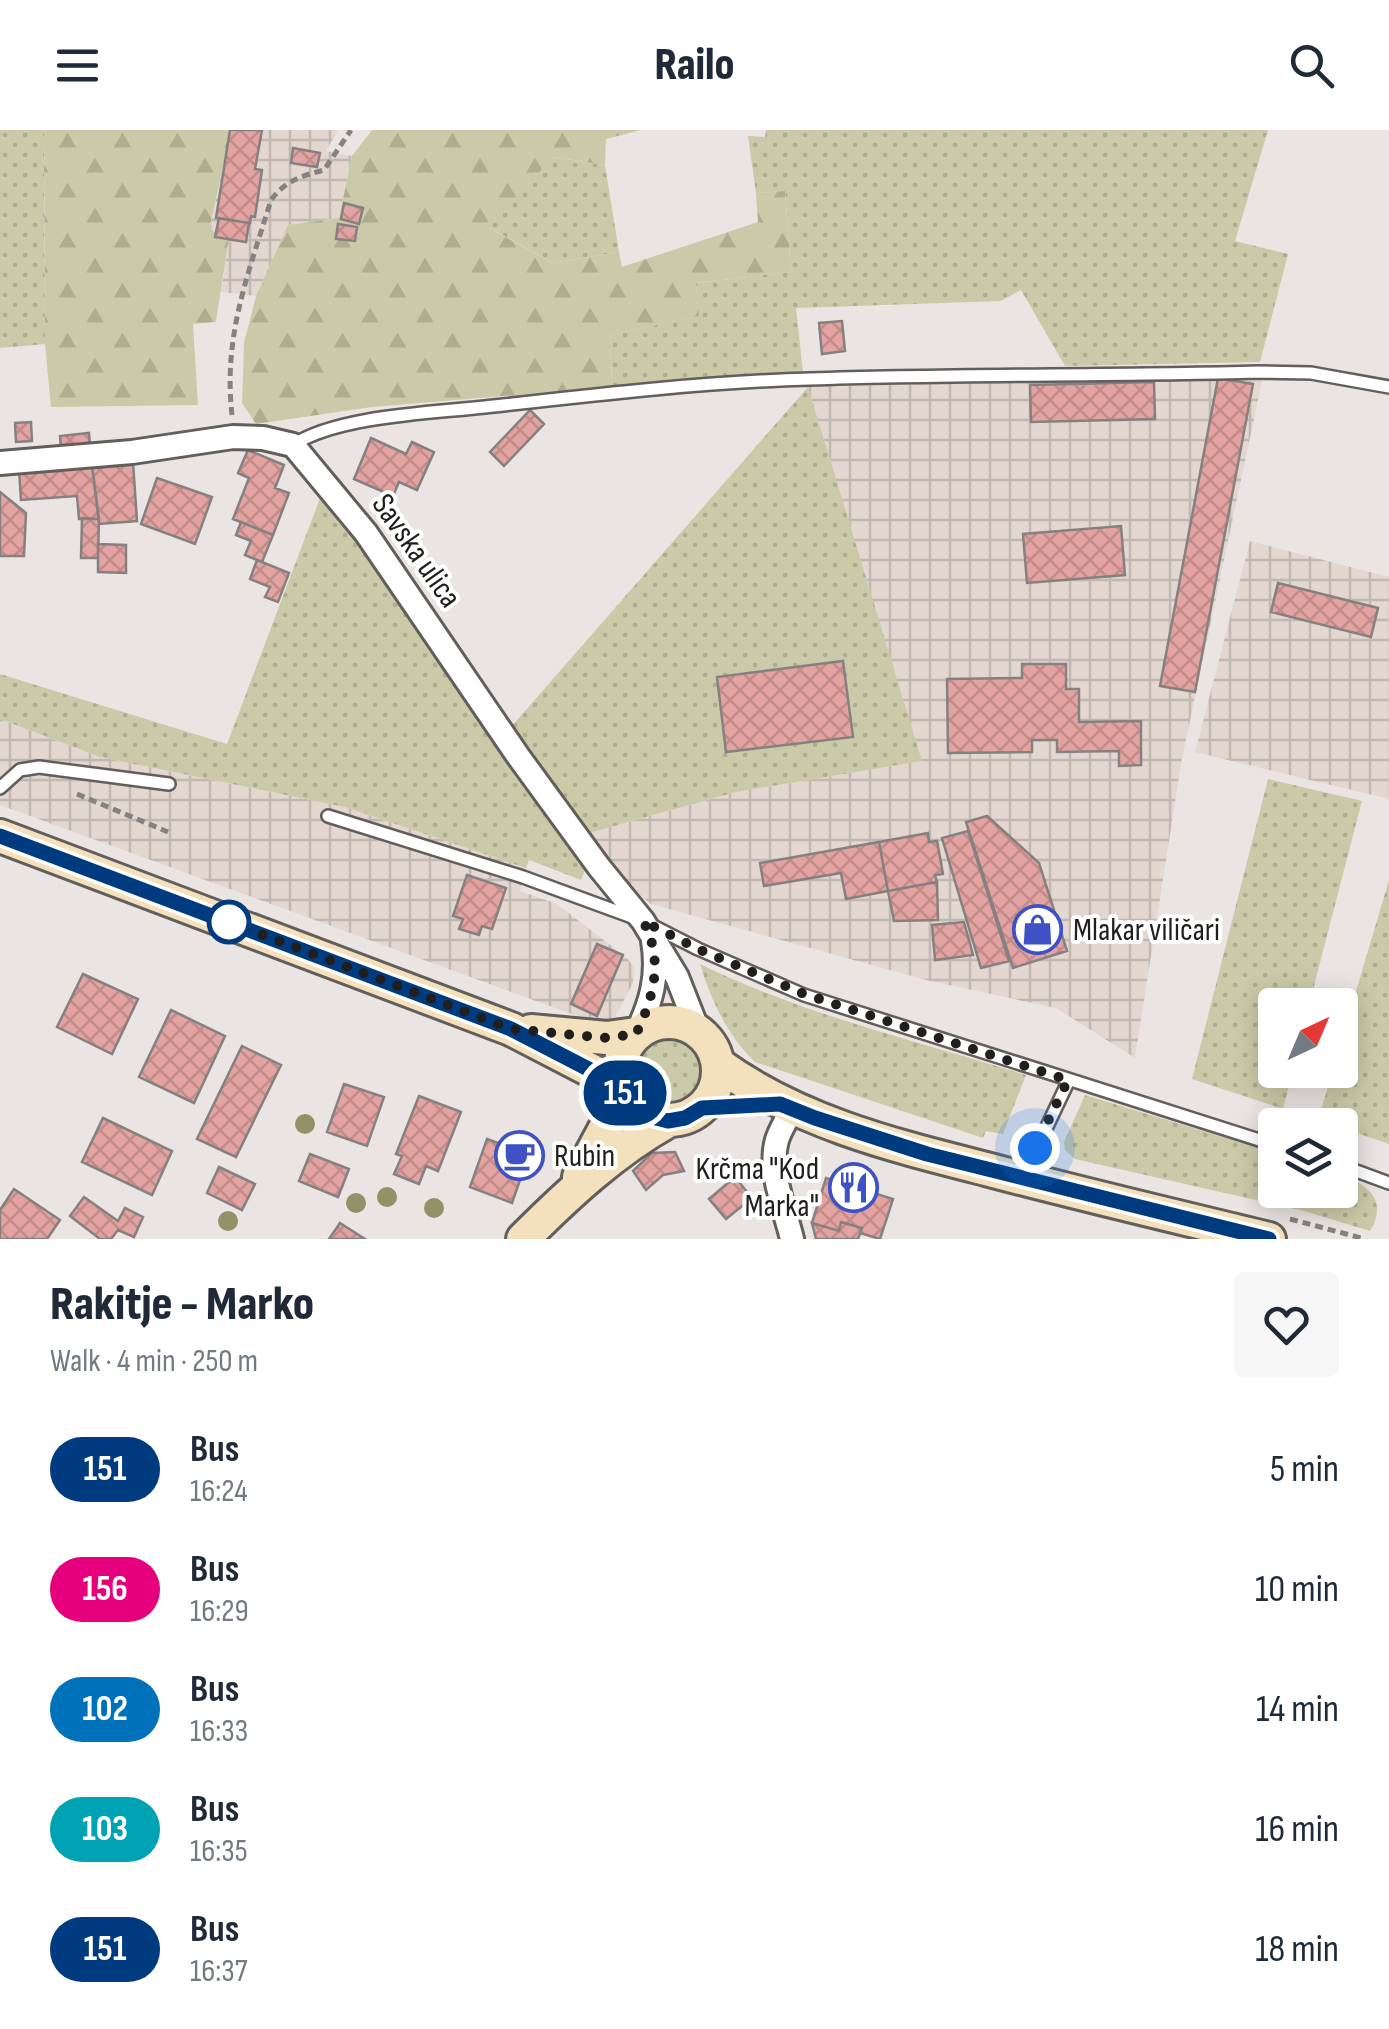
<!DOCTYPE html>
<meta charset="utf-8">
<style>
:root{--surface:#fff;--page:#f6f6f7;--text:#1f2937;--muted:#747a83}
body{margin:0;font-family:"Sofia Sans Condensed",sans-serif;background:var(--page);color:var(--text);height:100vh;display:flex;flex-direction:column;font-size:38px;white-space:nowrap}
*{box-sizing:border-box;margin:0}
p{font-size:32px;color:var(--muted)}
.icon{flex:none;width:55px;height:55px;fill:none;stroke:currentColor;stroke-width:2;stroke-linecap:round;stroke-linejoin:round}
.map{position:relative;height:1109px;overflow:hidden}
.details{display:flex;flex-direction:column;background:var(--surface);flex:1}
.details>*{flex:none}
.badge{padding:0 20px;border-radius:32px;font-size:35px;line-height:65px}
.needle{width:65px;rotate:44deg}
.fabs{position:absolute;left:1258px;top:858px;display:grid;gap:20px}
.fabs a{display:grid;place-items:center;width:100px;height:100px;border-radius:10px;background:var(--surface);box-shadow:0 5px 25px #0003;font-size:50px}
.you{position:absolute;width:50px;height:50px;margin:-25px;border:8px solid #fff;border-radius:50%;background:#1a73e8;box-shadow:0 0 0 15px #1a73e833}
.map>.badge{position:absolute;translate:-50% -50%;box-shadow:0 0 0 5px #fff}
.round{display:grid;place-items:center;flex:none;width:105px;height:105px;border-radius:10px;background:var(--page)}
.overview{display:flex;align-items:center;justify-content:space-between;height:170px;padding:0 50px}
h1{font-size:48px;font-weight:800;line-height:75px}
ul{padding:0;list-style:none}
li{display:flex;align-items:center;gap:30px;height:120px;padding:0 50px}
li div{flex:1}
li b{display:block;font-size:38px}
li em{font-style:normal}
li .badge{min-width:110px;font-weight:700;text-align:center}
header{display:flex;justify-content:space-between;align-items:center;height:130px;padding:0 50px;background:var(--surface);font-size:45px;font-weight:800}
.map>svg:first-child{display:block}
</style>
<header><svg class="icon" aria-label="menu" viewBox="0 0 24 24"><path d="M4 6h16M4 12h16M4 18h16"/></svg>Railo<svg class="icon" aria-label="search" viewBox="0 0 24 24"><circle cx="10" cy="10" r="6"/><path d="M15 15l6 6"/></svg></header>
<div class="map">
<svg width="1389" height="1109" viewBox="0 0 1389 1109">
<defs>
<pattern id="industrial-grid" width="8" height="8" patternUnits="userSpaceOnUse" patternTransform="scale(2.5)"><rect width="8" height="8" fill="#e3d7d0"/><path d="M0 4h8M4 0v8" fill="none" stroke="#c2b8b2"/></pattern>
<pattern id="green-dots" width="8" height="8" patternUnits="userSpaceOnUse" patternTransform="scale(2.5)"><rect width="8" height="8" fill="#cbcaa8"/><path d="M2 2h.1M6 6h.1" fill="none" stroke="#aead90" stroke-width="1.8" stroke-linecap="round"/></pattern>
<pattern id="forest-firs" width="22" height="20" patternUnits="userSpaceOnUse" patternTransform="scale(2.5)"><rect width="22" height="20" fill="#cbcaa8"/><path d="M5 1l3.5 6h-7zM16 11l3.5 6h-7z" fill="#aead90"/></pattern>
<pattern id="building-cross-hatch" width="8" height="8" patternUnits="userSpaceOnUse" patternTransform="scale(2.5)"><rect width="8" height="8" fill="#e3a3a0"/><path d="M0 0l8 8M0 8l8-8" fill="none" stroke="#c28c89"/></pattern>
</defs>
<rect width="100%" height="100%" fill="#eae5e3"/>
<!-- industrial -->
<path fill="url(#industrial-grid)" d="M231,0H338L326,21L352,26L339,88L288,95L256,166L221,162L229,107L209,101Z
M1152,249L1262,251L1182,628L1135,928L1056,878L930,851L651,774L623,751L585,704L736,662L921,631L808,257Z
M1250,411L1389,447V669L1195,622Z
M0,589L100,627L345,677L526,738L520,761L557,774L627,828L634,837L633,853L614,889L602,894L588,890L0,675Z"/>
<!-- green -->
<path fill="url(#green-dots)" d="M0,0H44L45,214L0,218Z
M766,0H1268L1235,111L1288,124L1260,232L1065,236L1021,160L1001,171L796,178L803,242L612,257L610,205L698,186L696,153L791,142L785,61L756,63L748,6L765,7Z
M553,27L605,35L619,122L553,133L488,97Z
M808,257L922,631L736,662L585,704L511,597Z
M322,363L359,409L586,737L581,750L529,730L526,738L345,677L100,627L0,589V544L227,614Z
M1268,649L1362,671L1309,875H1275V940H1293L1283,979L1192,949Z
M1389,750V1014L1318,990L1333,940H1340V915Z
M700,834C802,884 917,911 1026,945L1003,1004L986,1001L983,1008L755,932C727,905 711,870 700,834Z
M636 942a32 32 0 1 1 64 0a32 32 0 1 1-64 0Z
M1085,965L1275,1023V1060H1340V1044C1367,1054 1389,1070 1370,1101L1304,1081L1075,1029L1065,1020L1064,1012Z"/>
<!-- forest -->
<path fill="url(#forest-firs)" d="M44,0H231L209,100L229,107L216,192L193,194L198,275L51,277L45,214Z
M372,0H641L606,9L605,35L553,27L489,98L553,133L619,122L622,137L758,92L756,63L785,61L791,142L696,153L699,186L610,205L612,257L372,277L256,294L242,273L244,213L256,166L288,95L339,88L352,26Z"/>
<!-- building -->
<path fill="url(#building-cross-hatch)" stroke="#868181" stroke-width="2.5" d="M230,0H262L255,39L262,40L255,87L251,86L250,93L216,88Z
M293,18L320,23L317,37L291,33Z
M344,73L363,78L359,94L341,89Z
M219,88L249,93L246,112L215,107Z
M338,94L357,97L355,111L336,109Z
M842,191L845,221L822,224L819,193Z
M1218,248L1253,254L1195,562L1160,556Z
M1154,252L1155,289L1031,292L1030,255Z
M530,280L544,294L504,336L490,322Z
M31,292L32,311L16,312L15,293Z
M89,303L90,316L61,319L60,306Z
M371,308L406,324L412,312L434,322L417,360L399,352L393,366L354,349Z
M248,320L284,335L275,358L289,363L273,405L233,389L249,348L238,343Z
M133,332L137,391L99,394L92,335Z
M92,335L99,389H79L77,366L21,370L19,340Z
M157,348L212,367L195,414L141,394Z
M0,362L26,383L24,426H0Z
M82,388L99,389L98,428H81Z
M241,392L273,405L262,432L245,425L251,411L236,405Z
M1121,396L1125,445L1027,453L1023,404Z
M98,414L126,415V443L98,442Z
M257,430L289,443L278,472L265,467L270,457L250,449Z
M1278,453L1378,478L1371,507L1271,482Z
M843,531L853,607L726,622L717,547Z
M1022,534H1066V559H1079V592L1141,591V635L1119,636V621L1057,622V610H1032V622L948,623L947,549L1022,548Z
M987,686L1039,733L1067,821L1013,838L966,692Z
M968,701L1009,831L981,838L942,708Z
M928,703L929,712L937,711L943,744L935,745L937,752L888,761L879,712Z
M879,712L888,761L846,769L841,743L764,756L760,733Z
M467,745L506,758L492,799L482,796L479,805L459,799L463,789L453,786Z
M937,752L938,790L894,791L888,761Z
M964,792L973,825L935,830L932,795Z
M597,814L623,825L597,886L571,874Z
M83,844L138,869L112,924L57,897Z
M171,880L225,906L194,973L139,947Z
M242,916L281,935L236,1027L197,1009Z
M344,954L384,967L367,1016L327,1002Z
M419,966L461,982L438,1041L426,1036L419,1054L394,1044L402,1026L396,1024Z
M103,988L172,1021L152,1065L82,1032Z
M487,1009L529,1024L512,1073L470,1057Z
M675,1022L684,1041L663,1045L646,1060L633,1041L652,1023Z
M310,1024L349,1039L338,1067L299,1051Z
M219,1037L255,1054L242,1080L207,1063Z
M735,1047L752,1068L726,1089L709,1069Z
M826,1048L893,1069L880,1109L860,1103L862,1098L841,1092L839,1101L812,1093Z
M14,1059L60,1090L47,1109H0V1080Z
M84,1067L118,1091L125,1078L143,1087L134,1107L118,1100L111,1109H100L70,1086Z
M841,1092L862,1098L858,1109H816L812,1093L839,1101Z
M340,1093L365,1109H329Z"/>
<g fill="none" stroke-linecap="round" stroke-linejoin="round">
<defs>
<path id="lane" d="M293,315C337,286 431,283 485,277C592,265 702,252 810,249C959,244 1109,246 1258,242L1311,243L1389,257
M0,658L20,640L39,637L169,654
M328,686L523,747L643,791L698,819L804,865L1275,1015
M1340,1035L1389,1053
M1024,1045L1069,950"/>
<path id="street" d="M0,333L132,322L233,307L263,308L293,315L366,403L518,626L599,737L643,791L677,847L699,903
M636,904C651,873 659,846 653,811
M791,980C787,990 780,1000 777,1010C768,1041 785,1079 792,1109"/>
<path id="secondary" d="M0,706L511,899L598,944L624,963
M620 941a49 49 0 1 1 98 0a49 49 0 1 1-98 0Z
M531,901L607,908L636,904
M718,934C798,992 892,1015 986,1039C1080,1064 1174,1086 1269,1109
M579,1047L624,963
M523,1109C567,1065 613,1022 668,991"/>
</defs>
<!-- lane casing -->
<use href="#lane" stroke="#625e5c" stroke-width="16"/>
<!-- street casing -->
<use href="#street" stroke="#625e5c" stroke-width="28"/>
<!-- secondary casing -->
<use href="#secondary" stroke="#625e5c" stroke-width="38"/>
<!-- path -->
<path stroke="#858280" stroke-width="5" stroke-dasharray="8 5" stroke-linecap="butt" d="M232,285C223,206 248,145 271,70C285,51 301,46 324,40L351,0
M77,664L168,702
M1290,1089L1365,1109"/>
<!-- lane -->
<use href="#lane" stroke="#fff" stroke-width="11"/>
<!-- street -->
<use href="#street" stroke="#fff" stroke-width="22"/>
<!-- secondary -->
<use href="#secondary" stroke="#f3e1be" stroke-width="32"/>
</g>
<!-- trees -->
<g fill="#949068">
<circle cx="305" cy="994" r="10"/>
<circle cx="387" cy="1067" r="10"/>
<circle cx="356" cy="1073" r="10"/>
<circle cx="434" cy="1078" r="10"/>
<circle cx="228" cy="1091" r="10"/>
</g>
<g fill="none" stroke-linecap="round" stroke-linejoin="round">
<defs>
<path id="line" d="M0,706L511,899L598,944L624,963L634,977L648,986L668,991L685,988L702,978L780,974L815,988L927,1024L1269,1109"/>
</defs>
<!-- line casing -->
<use href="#line" stroke="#fff" stroke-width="22"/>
<!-- line -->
<use href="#line" stroke="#003b80" stroke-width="15"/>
<!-- walk -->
<path stroke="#211f1e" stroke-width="10" stroke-dasharray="0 18" d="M229,792L511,899L607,908L636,904C654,867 664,829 643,791L698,819L804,864L1068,950L1035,1018"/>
</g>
<!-- icons -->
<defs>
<symbol id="shop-ring" viewBox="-11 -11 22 22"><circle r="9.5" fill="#fff" stroke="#3e52c5" stroke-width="1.5"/><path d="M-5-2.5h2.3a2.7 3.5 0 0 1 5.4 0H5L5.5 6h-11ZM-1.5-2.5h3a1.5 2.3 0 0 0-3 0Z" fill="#3e52c5"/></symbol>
<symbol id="cafe-ring" viewBox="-11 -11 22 22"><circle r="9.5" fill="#fff" stroke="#3e52c5" stroke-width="1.5"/><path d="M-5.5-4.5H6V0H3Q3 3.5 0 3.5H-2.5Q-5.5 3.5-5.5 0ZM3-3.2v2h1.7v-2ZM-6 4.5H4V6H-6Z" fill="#3e52c5"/></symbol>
<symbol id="restaurant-ring" viewBox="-11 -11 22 22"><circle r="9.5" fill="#fff" stroke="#3e52c5" stroke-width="1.5"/><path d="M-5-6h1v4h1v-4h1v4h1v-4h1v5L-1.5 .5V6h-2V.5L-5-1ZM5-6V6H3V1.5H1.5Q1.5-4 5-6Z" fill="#3e52c5"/></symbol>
</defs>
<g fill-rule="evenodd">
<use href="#shop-ring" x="1010" y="772" width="55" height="55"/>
<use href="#cafe-ring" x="492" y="998" width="55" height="55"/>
<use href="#restaurant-ring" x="826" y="1030" width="55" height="55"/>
</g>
<!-- markers -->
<circle fill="#fff" stroke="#003b80" stroke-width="5" cx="229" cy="792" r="20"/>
<g text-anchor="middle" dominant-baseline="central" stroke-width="8" stroke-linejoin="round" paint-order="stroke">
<!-- street labels -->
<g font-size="32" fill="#211f1e" stroke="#fff">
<text transform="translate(416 421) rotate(55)">Savska ulica</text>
</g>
<!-- poi labels -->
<g font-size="32" fill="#211f1e" stroke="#fff" text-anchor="start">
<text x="1073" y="800">Mlakar viličari</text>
<text x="554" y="1026">Rubin</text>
<text x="819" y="1039" text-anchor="end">Krčma "Kod<tspan x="819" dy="37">Marka"</tspan></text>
</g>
</g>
</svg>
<div class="fabs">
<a><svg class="needle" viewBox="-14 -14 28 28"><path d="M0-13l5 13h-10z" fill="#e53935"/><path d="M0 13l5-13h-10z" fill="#747a83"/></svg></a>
<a><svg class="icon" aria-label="layers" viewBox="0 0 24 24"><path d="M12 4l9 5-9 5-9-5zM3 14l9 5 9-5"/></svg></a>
</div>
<div class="you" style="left:1035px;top:1018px"></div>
<b class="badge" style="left:625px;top:963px;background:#003b80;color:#fff">151</b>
</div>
<section class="details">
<div class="overview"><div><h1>Rakitje - Marko</h1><p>Walk · 4 min · 250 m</p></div><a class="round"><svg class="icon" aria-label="heart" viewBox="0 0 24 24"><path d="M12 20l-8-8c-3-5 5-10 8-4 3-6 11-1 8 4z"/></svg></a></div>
<ul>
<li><span class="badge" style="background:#003b80;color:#fff">151</span><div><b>Bus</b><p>16:24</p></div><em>5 min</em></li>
<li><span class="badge" style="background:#e6007e;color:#fff">156</span><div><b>Bus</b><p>16:29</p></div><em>10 min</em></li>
<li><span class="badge" style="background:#0072bc;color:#fff">102</span><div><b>Bus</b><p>16:33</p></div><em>14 min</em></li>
<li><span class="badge" style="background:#00a3b4;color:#fff">103</span><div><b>Bus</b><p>16:35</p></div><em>16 min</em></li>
<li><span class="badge" style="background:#003b80;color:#fff">151</span><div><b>Bus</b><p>16:37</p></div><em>18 min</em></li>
</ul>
</section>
